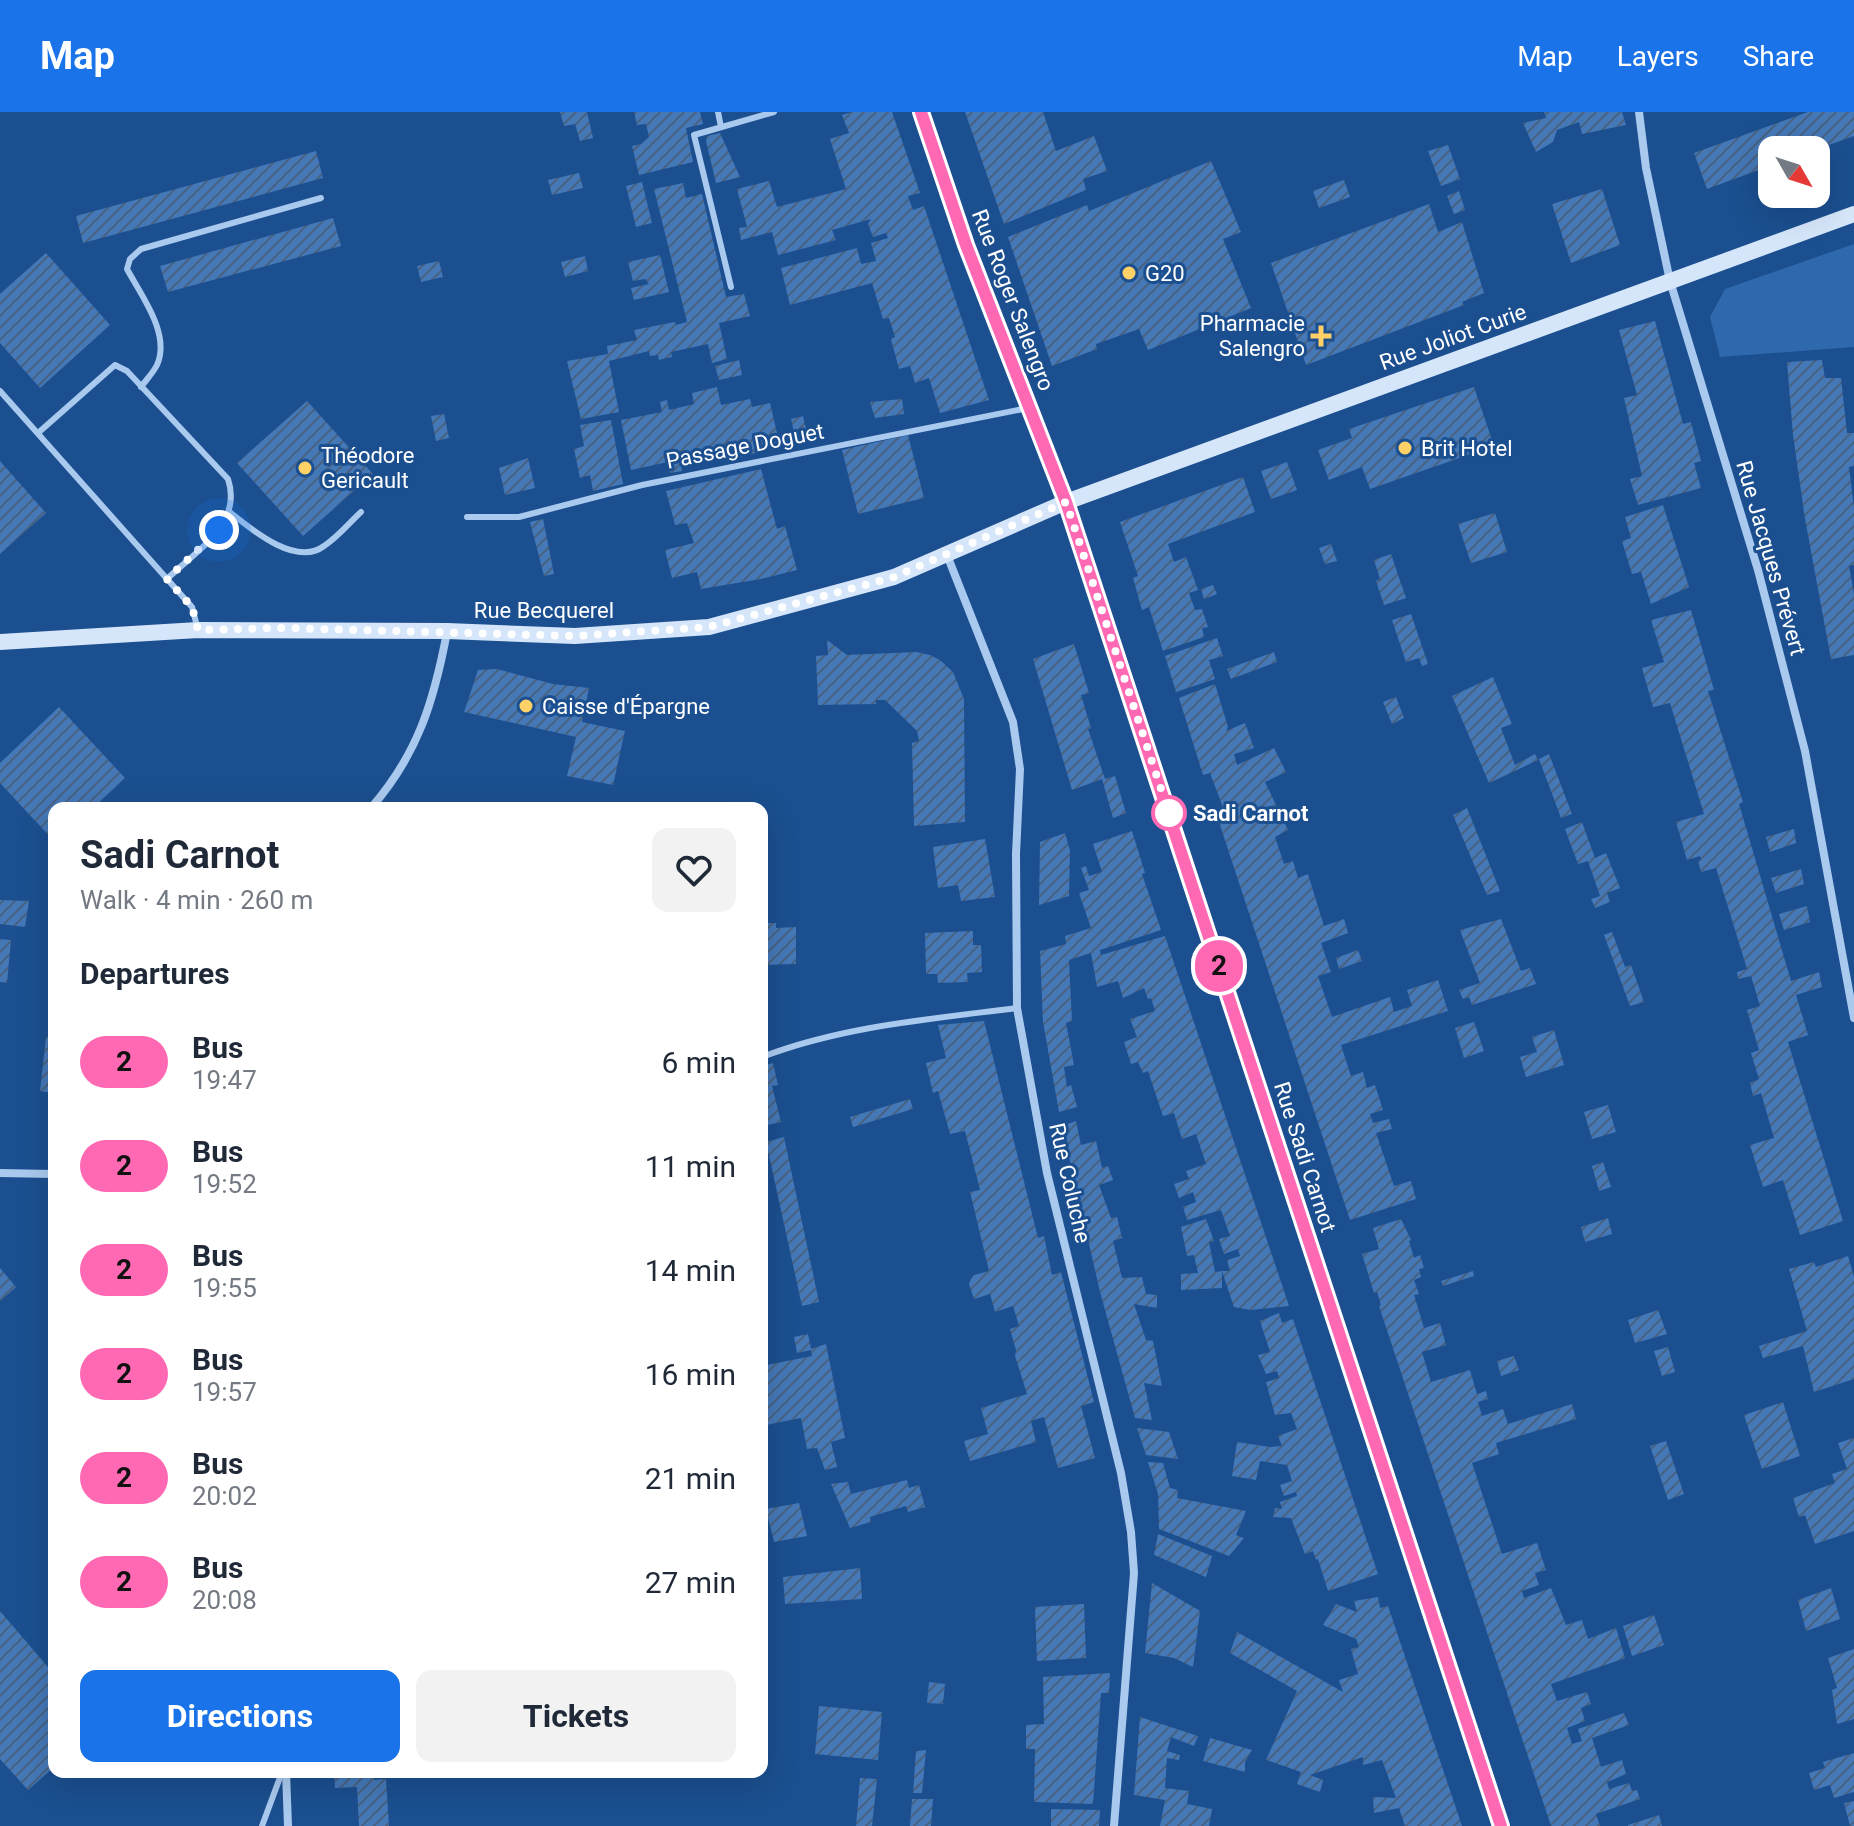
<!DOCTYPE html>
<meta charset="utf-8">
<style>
:root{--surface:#fff;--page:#f2f2f3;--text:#1f2937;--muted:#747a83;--accent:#1a73e8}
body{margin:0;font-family:Roboto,sans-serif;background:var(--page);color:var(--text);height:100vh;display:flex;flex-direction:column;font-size:30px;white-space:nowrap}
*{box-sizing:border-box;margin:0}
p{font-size:26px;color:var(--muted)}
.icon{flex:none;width:44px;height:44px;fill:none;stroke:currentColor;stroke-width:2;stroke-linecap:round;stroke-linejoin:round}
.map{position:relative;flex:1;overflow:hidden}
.drawer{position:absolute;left:48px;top:690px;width:720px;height:976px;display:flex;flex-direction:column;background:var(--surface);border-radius:16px;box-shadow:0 8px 32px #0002}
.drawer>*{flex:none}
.badge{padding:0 16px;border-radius:26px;font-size:28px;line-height:52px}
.needle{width:52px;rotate:129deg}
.fabs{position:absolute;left:1758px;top:24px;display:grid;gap:16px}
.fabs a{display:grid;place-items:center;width:72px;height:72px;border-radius:16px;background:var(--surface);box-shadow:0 8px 32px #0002;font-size:40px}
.you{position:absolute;width:40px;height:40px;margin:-20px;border:6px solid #fff;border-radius:50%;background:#1a73e8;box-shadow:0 0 0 12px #1a73e833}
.map>.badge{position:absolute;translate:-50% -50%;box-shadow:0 0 0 4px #fff}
h2{padding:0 32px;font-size:30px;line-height:72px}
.round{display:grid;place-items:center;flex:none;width:84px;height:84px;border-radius:16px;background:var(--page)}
.head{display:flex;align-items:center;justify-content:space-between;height:136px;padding:0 32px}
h1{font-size:38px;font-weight:700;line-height:60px}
.button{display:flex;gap:16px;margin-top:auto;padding:16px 32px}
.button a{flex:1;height:92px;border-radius:16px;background:var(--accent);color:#fff;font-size:32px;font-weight:700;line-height:92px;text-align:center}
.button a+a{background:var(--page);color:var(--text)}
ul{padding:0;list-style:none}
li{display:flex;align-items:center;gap:24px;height:104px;padding:0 32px}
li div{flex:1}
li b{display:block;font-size:30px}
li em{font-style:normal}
li .badge{min-width:88px;font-weight:700;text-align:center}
header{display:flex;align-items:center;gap:48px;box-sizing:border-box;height:112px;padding:0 40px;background:var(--accent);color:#fff}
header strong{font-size:38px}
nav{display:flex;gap:44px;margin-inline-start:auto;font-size:28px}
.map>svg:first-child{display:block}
</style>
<header>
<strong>Map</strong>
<nav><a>Map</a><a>Layers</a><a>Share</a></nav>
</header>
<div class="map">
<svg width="1854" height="1714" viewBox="0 0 1854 1714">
<defs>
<pattern id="building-hatch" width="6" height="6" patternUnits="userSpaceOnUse" patternTransform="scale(2)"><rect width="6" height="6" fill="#4478b7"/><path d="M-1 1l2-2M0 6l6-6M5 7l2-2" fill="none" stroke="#486282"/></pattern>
</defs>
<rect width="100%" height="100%" fill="#1b4f8f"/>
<!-- green -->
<path fill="#2e69ad" d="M1854,132V235L1720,245L1710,205L1725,177Z"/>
<!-- building -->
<path fill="url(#building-hatch)" d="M560,0H587L593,26L580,29L575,12L564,14Z
M634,0H700L703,12L686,16L693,50L639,63L632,34L641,32L649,25L646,12L637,13Z
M852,0H892L920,81L908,84L913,98L924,94L989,288L940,301L929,266L915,271L910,254L899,257L891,227L895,225L889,206L883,207L872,171L790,193L781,156L857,136L861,152L876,149L871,131L888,126L886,121L873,125L868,112L871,107L832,118L836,128L778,143L772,120L741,128L739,116L747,115L737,77L769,69L777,95L846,77L830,27L849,21L842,3Z
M965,0H1043L1056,39L1094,24L1107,59L1083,67L1086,78L1004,112Z
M1544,0H1622L1626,13L1582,22L1579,10L1557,18L1553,30L1536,40L1523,11L1546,6Z
M1808,0H1854V24L1815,38H1772V53L1707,77L1694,41Z
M720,21L740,65L716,71L706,29L707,24Z
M1448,33L1460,67L1441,74L1428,39Z
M316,39L323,66L83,131L76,104Z
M1211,49L1241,120L1223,127L1251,196L1148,238L1139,217L1096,232L1097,237L1052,254L1008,125L1087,93L1089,99Z
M579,61L583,76L552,83L548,68Z
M1344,68L1350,85L1319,96L1313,79Z
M642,70L652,111L636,115L626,74Z
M683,71L686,86L702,82L726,185L744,182L750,204L719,211L727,247L712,251L708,232L671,240L672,245L659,248L658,243L650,244L649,239L609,249L619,300L581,307L567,249L608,242L607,234L637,228L634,218L675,210L676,213L687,210L654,77Z
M1602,77L1620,133L1571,151L1552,92Z
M1459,79L1465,98L1454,102L1447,84Z
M1429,92L1438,120L1462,110L1484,181L1462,190L1464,193L1306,253L1271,151Z
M333,106L341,134L168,180L160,154Z
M46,141L110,213L40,276L0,231V182Z
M660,143L669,180L634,188L631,176L649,172L645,167L633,169L628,150Z
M585,144L588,159L565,165L561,150Z
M439,149L443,165L421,170L417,154Z
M1655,209L1683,312L1691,310L1701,349L1694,351L1701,376L1638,393L1630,367L1642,364L1624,286L1637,283L1619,218Z
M739,248L742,263L719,268L715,254Z
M1822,248L1825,266H1841L1847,321H1854V354L1849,355L1854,396V453L1849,454L1854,482V543L1831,547L1805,407L1793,323L1787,250Z
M717,275L721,293L750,287L752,295L770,291L780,334L734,347L731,335L680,347L682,359L670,361L668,350L631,358L621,308L662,300L660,290L667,288L669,298L694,292L692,281Z
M1474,275L1494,334L1370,377L1362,355L1329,368L1318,338L1352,326L1349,317Z
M902,287L904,302L875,306L870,290Z
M307,289L373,362L303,424L237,351Z
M444,302L449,326L436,329L431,304Z
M803,304L809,330L797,333L791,307Z
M611,308L623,372L593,379L590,363L580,366L574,337L584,334L580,313Z
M908,323L924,386L858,402L842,338Z
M528,346L535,376L505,383L499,356Z
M0,349L46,401L0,442Z
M1287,350L1297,378L1271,387L1261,359Z
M761,357L777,417L785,414L797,458L761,467L701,477L697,460L672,466L665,438L694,431L687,411L675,413L666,379Z
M1243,365L1255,400L1168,432L1174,450L1186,445L1198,478L1189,481L1195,498L1202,497L1208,515L1202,516L1204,525L1163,539L1149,495L1142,498L1133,466L1138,464L1120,410Z
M1663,393L1689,475L1651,492L1641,460L1632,462L1622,429L1631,426L1625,405Z
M1495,401L1507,440L1471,451L1458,412Z
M543,407L554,462L544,464L530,410Z
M1331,432L1337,449L1325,452L1319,436Z
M1391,442L1406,486L1384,493L1376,469L1380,467L1374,448Z
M1213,473L1217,482L1204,487L1201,477Z
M1691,498L1714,578L1708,579L1743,690L1739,692L1791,869L1819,860L1822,875L1796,883L1808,923L1788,930L1843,1109L1800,1123L1783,1068L1763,1075L1750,1033L1774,1026L1761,981L1753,984L1750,971L1759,967L1751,941L1759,938L1747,898L1760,894L1751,864L1738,867L1737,860L1747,857L1716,756L1701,760L1698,749L1701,748L1700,744L1687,748L1676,710L1704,702L1670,591L1653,595L1642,556L1664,550L1651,508Z
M1411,502L1428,552L1422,554L1419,546L1406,550L1392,508Z
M1217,526L1223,544L1209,548L1215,567L1176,580L1165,544Z
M827,528L847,543L916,540L930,543L940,548L953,560L964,587L965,710L914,714L912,631L919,629L917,619L885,588H876V592L818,593L816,544L828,543Z
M1074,532L1089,581L1081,583L1091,616L1088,617L1105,667L1115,664L1126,701L1113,706L1102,667L1072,678L1033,547Z
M1274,540L1277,550L1231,567L1227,557Z
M497,557L553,572L589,576L582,610L625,619L613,673L567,664L576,625L464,600L478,558Z
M1493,565L1512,612L1501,616L1515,653L1535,642L1538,648L1489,671L1452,584Z
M1215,572L1228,615L1226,619L1245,611L1254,636L1234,642L1237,653L1274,636L1286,660L1265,670L1288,718L1275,725L1284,752L1293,749L1298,766L1308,762L1324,814L1344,807L1348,821L1321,831L1331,860L1318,864L1332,905L1390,885L1394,900L1412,894L1407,878L1438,868L1448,899L1341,933L1351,964L1363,960L1367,976L1375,973L1383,998L1370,1002L1373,1011L1389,1007L1392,1017L1376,1021L1394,1074L1411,1069L1416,1087L1350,1108L1216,701L1224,698L1210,661L1203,663L1179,586Z
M1396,585L1404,606L1392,612L1383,590Z
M59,595L125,666L93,696H54V729L0,671V651Z
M1549,642L1572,702L1561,706L1539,647Z
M1467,696L1481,731L1500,779L1487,783L1453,703Z
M1582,710L1595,746L1606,741L1620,776L1607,781L1610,790L1595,796L1591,787L1600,784L1588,749L1578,752L1565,717Z
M1794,717L1796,731L1770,740L1766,725Z
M1132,719L1145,761L1142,762L1161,818L1100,838L1101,843L1165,824L1289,1194L1250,1198L1234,1195L1222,1159V1176L1181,1178V1162L1198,1161L1194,1143L1187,1144L1181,1115L1206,1107L1214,1129L1209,1130L1215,1160L1222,1159H1230L1227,1148L1240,1144L1238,1137L1224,1142L1219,1127L1230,1124L1221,1098L1187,1108L1183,1095L1196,1090L1193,1080L1179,1086L1174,1072L1189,1067L1186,1059L1206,1052L1196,1022L1182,1027L1174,1001L1163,1004L1148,959L1143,961L1138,950L1131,952L1124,930L1137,925L1130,907L1155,899L1151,886L1148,887L1144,876L1123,886L1118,869L1097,875L1091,841L1069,848L1072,909L1066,911L1074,953L1064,955L1067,975L1071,973L1077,995L1059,1000L1043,910L1040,839L1066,832L1065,824L1091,816L1079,781L1089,778L1081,756L1086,754L1089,764L1102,760L1093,732Z
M1065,721L1070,739L1069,784L1039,793L1040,730Z
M985,727L995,785L961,789L958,773L938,776L933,735Z
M1801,757L1804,772L1776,781L1771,766Z
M0,788L29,789L25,815L0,812Z
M1807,794L1810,810L1784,818L1779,802Z
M1501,807L1521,859L1530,856L1536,872L1472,893L1469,885L1463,887L1459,878L1480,871L1460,818Z
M762,811H776V816L796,815V852L762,853Z
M973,819V833H981L982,860L967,861L968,870L938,871L937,862H926L925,821Z
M1612,820L1625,855L1631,853L1644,890L1630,894L1604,823Z
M0,827L11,828L7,871L0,870Z
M1358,838L1362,849L1339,857L1336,846Z
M984,909L1038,1126L1044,1124L1052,1163L1061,1160L1094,1290L1081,1294L1095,1346L1058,1356L1044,1305L1031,1309L1036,1330L970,1349L964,1329L988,1322L981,1296L1027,1282L1015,1244L1016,1238L1010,1217L1019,1214L1013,1194L995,1200L990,1182L974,1187L969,1172L971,1167L974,1163L989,1159L970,1080L980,1078L965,1019L950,1022L938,979L933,981L926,951L946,946L938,913Z
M1474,910L1484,939L1464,946L1455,916Z
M1554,918L1564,953L1526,965L1520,945L1537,940L1532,925Z
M46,925L54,926V981L40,979Z
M773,951L778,973L772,974L781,1010L763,1014L762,954Z
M910,987L913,997L853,1015L850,1005Z
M1608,993L1616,1020L1592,1027L1584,1000Z
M1076,1009L1081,1033L1096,1029L1102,1056L1108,1054L1113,1068L1099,1073L1111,1106L1117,1105L1122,1126L1113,1129L1122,1166L1142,1165L1146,1182L1157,1183V1196L1134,1192L1146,1228L1153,1229L1162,1274L1144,1271L1152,1308L1135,1306L1100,1180L1062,1014Z
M784,1025L819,1190L802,1194L766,1030Z
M1603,1050L1611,1075L1599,1079L1592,1054Z
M1608,1106L1612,1122L1585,1130L1581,1115Z
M1401,1107L1411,1128L1409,1129L1414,1146L1420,1143L1424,1156L1419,1157L1421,1165L1414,1168L1419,1182L1414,1183L1424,1216L1440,1211L1446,1233L1422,1240L1431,1270L1470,1258L1477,1282L1486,1279L1488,1287L1478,1290L1482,1304L1503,1297L1508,1312L1572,1292L1576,1307L1496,1331L1499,1342L1472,1351L1502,1442L1537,1431L1546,1458L1535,1461L1539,1473L1522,1479L1524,1486L1551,1476L1566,1513L1582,1508L1588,1527L1616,1516L1625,1546L1551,1572L1557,1589L1587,1580L1591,1592L1581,1596L1585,1609L1567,1616L1572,1632L1582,1629L1578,1617L1624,1601L1629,1613L1592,1626L1601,1655L1622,1648L1626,1662L1607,1670L1609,1677L1629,1671L1632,1679L1637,1678L1640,1687L1596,1702L1600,1714H1551L1379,1194L1381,1193L1377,1180L1374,1181L1362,1142L1379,1137L1373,1116Z
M1848,1144L1854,1165V1267L1814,1280L1803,1234L1763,1246L1759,1234L1807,1219L1789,1157L1814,1150L1816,1155Z
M0,1156L16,1175L0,1189Z
M1473,1159L1474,1164L1443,1174L1441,1169Z
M1658,1198L1667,1222L1635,1231L1628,1208Z
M1279,1201L1282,1211L1293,1207L1378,1462L1328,1479L1318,1447L1316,1448L1313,1439L1305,1442L1291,1406L1273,1405L1275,1396L1282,1397L1280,1390L1297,1384L1296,1380L1284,1384L1280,1373L1292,1369L1287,1353L1260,1349L1256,1368L1232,1364L1237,1330L1270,1335L1282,1334L1278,1324L1297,1317L1291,1301L1275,1303L1266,1270L1279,1266L1277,1259L1266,1262L1258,1243L1270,1240L1260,1209Z
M808,1222L811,1237L826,1232L845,1326L831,1330L837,1355L825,1358L817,1336L807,1337L801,1306L766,1313L762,1296V1254L812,1244L811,1238L797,1241L794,1225Z
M1668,1235L1675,1260L1662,1264L1654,1239Z
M1514,1244L1519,1258L1501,1264L1497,1249Z
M1783,1290L1800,1344L1762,1357L1744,1303Z
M1137,1316L1169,1320L1178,1347L1146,1343Z
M1854,1326V1419L1815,1432L1805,1403L1799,1405L1793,1386L1835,1371L1832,1362L1847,1357L1838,1331Z
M1666,1329L1684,1382L1668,1388L1650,1334Z
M1148,1350L1163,1351L1170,1376L1178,1378L1177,1386L1246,1399L1236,1423L1244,1426L1229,1444L1159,1417L1158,1382Z
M907,1368L909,1376L919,1373L925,1395L908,1400L906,1394L886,1400L870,1405L871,1410L850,1416L831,1372L848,1370L851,1382Z
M799,1391L807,1424L774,1430L766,1397Z
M1158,1422L1212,1444L1206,1465L1154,1443Z
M860,1456L862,1487L785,1492L783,1465Z
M1152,1471L1200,1499L1193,1555L1174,1546L1145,1541Z
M1831,1476L1840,1507L1806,1519L1798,1488Z
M1378,1485L1380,1496L1388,1494L1462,1714H1405L1399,1696L1374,1701L1373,1685L1396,1686L1382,1648L1363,1653V1645L1310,1663L1323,1668L1320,1680L1297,1672L1301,1660L1266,1648L1297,1579L1230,1541L1237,1520L1343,1580L1339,1568L1358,1562L1351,1537L1359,1535L1356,1527L1323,1513L1336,1492L1357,1500L1354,1489Z
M1084,1492L1086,1546L1037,1549L1035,1495Z
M0,1499L54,1562V1655L28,1678L0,1647Z
M1654,1503L1664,1533L1632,1544L1623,1514Z
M1854,1537V1607L1837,1612L1832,1578L1837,1576L1828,1546Z
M1110,1561L1109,1581H1101L1093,1692L1034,1690L1035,1637H1026V1613L1044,1612L1043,1565Z
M929,1570L945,1572L943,1592L927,1591Z
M819,1594L882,1600L878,1648L815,1642Z
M1140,1605L1198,1624L1194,1634L1171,1625L1167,1639L1180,1643L1179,1648L1167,1646L1165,1676L1189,1679L1187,1692L1212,1697L1209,1714H1160L1165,1688L1134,1683Z
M1210,1626L1252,1638L1245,1650V1660L1203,1649Z
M926,1638L922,1681H913L916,1639Z
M1854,1641V1680L1834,1686L1830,1673L1814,1678L1809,1661L1825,1656L1823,1650Z
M334,1660H374V1668L386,1667L389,1714H359L357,1675L335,1676Z
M860,1666L877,1667L872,1714H856Z
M912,1687H933L931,1714H910Z
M1854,1689V1714H1850L1844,1691Z
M1051,1697L1100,1698L1099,1714H1051Z
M1659,1703L1662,1714H1628V1713Z"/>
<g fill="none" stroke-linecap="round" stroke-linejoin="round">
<!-- service -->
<path stroke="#a9c9ee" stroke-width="6" d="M718,0L721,15
M731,175L694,23L774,0
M141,275C146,268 153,261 157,253C171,222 141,183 127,157L130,147L141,137L321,86
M0,279L192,495L197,514
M38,321L115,253L127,259L228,367C243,412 197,438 167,467
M231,401C252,418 296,455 324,434C338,425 349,411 361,400
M467,405H519L642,373L1028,296
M762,945C843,914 931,907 1017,896
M262,1714L282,1660"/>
<!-- minor -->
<path stroke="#a9c9ee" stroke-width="8" d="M1639,0L1646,56L1670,169L1758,458L1805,639L1854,906
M947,443L1013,610L1020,657L1016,742L1017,896L1047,1061L1121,1361L1131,1420L1134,1461L1114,1714
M371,696C418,642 434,589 447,520
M0,1061L54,1062
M286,1660L288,1714"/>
<!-- secondary -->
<path stroke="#d6e6fa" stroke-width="16" d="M921,0L966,133L1066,390L1501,1714
M0,530L198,518L447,519L575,524L709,515L894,465L1066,390L1854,102"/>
</g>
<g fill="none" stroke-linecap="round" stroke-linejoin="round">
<defs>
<path id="line" d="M921,0L966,133L1066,390L1501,1714"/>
</defs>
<!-- line casing -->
<use href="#line" stroke="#fff" stroke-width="18"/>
<!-- line -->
<use href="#line" stroke="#ff69b4" stroke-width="12"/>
<!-- walk -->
<path stroke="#fff" stroke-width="8" stroke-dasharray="0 14.4" d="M219,418L167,467L192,495L198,518L282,516L575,524L709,515L894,465L1066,390L1171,707L1169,701"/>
</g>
<!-- markers -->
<g fill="#ffd166" stroke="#1b4f8f" stroke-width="3">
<circle cx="1129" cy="161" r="8"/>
<path d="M1317 212h8v8h8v8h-8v8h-8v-8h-8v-8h8z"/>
<circle cx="1405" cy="336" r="8"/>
<circle cx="305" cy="356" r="8"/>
<circle cx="526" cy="594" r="8"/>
</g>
<circle fill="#fff" stroke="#ff69b4" stroke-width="4" cx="1169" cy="701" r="16"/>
<g text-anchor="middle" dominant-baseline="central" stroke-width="6" stroke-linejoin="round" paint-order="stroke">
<!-- poi labels -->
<g font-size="22" fill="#fff" stroke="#1b4f8f" text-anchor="start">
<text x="1145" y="161">G20</text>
<text x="1305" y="211" text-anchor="end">Pharmacie<tspan x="1305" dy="25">Salengro</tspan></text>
<text x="1421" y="336">Brit Hotel</text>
<text x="321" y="343">Théodore<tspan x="321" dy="25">Gericault</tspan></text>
<text x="542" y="594">Caisse d'Épargne</text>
</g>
<!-- street labels -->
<g font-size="22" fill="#fff" stroke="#1b4f8f">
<text transform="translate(1013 188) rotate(69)">Rue Roger Salengro</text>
<text transform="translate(1453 225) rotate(-20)">Rue Joliot Curie</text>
<text transform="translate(745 334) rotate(-11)">Passage Doguet</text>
<text transform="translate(1771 446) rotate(74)">Rue Jacques Prévert</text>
<text x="544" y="498">Rue Becquerel</text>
<text transform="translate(1305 1045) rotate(72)">Rue Sadi Carnot</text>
<text transform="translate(1070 1071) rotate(77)">Rue Coluche</text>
</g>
<!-- stop labels -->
<g font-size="22" font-weight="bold" fill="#fff" stroke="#1b4f8f" text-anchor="start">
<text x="1193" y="701">Sadi Carnot</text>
</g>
</g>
</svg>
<div class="fabs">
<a><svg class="needle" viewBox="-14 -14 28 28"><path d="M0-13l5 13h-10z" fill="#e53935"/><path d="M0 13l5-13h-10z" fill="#747a83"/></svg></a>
</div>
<div class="you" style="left:219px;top:418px"></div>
<b class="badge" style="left:1219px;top:854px;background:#ff69b4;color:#111">2</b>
<section class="drawer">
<div class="head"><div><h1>Sadi Carnot</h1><p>Walk · 4 min · 260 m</p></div><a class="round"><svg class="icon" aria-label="heart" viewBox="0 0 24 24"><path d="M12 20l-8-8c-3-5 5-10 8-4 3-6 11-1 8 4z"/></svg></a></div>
<h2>Departures</h2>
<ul>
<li><span class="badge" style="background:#ff69b4;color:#111">2</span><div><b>Bus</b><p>19:47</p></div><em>6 min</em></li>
<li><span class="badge" style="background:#ff69b4;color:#111">2</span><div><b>Bus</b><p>19:52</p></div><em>11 min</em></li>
<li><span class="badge" style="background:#ff69b4;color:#111">2</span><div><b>Bus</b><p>19:55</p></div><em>14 min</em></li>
<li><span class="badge" style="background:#ff69b4;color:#111">2</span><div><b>Bus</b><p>19:57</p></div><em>16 min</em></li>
<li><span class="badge" style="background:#ff69b4;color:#111">2</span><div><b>Bus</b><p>20:02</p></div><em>21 min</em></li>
<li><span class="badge" style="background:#ff69b4;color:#111">2</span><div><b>Bus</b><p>20:08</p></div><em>27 min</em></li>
</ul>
<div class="button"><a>Directions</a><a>Tickets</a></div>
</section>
</div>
